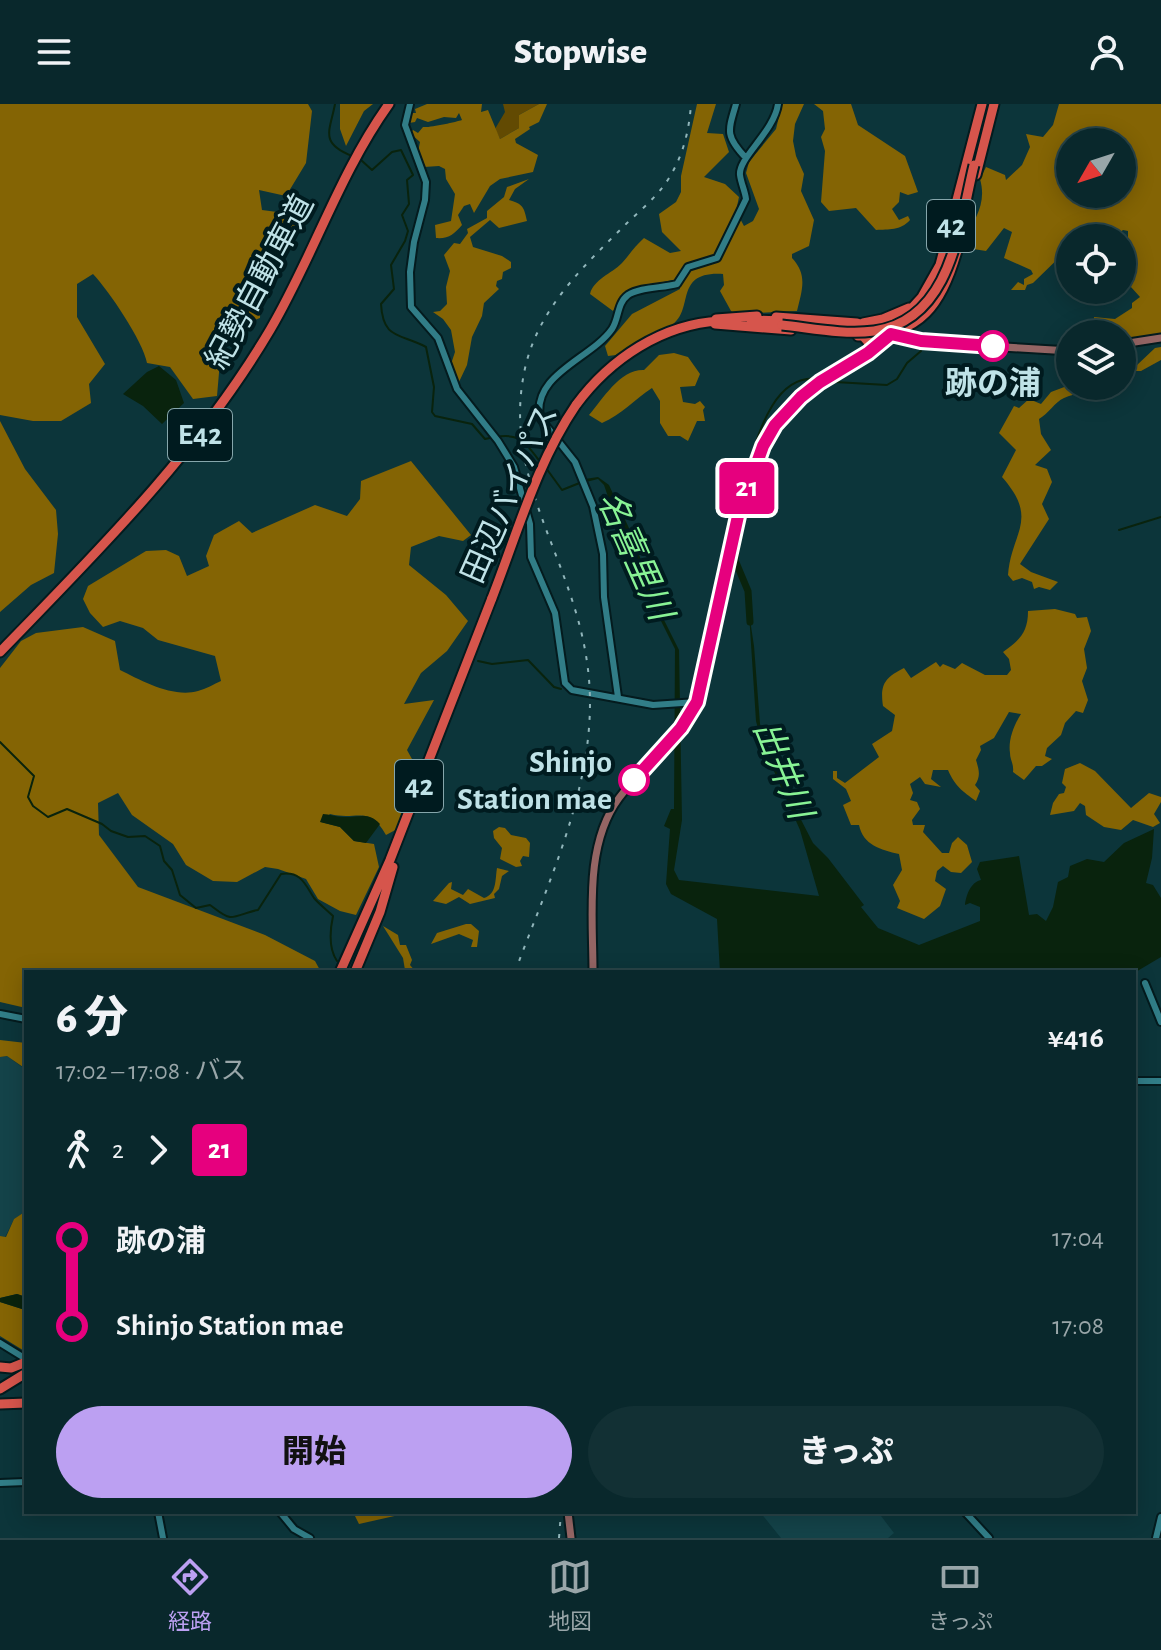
<!DOCTYPE html>
<html lang="ja">
<meta charset="utf-8">
<style>
:root{--surface:#09282c;--page:#123034;--text:#f1f3f6;--muted:#99a6a9;--line:#294448;--accent:#bca0f2}
body{margin:0;font-family:"Alegreya Sans","Noto Sans JP",sans-serif;background:var(--page);color:var(--text);height:100vh;display:flex;flex-direction:column;font-size:30px;white-space:nowrap}
*{box-sizing:border-box;margin:0}
p{font-size:26px;color:var(--muted)}
.icon{flex:none;width:44px;height:44px;fill:none;stroke:currentColor;stroke-width:2;stroke-linecap:round;stroke-linejoin:round}
.map{position:relative;flex:1;overflow:hidden}
.drawer{position:absolute;left:24px;top:866px;width:1112px;height:544px;display:flex;flex-direction:column;background:var(--surface);border-radius:0px;box-shadow:0 4px 20px #0003,0 0 0 2px var(--line)}
.drawer>*{flex:none}
.badge{padding:0 16px;border-radius:6px;font-size:28px;line-height:52px}
.needle{width:52px;rotate:231deg}
.controls{position:absolute;left:1056px;top:24px;display:grid;gap:16px}
.controls a{display:grid;place-items:center;width:80px;height:80px;border-radius:50%;background:var(--surface);box-shadow:0 4px 20px #0003,0 0 0 2px var(--line);font-size:40px}
.map>.badge{position:absolute;translate:-50% -50%;box-shadow:0 0 0 4px #fff}
.legs{display:flex;align-items:center;gap:12px;height:88px;padding:0 32px;font-size:26px}
.legs p{margin-inline-start:auto}
.overview{display:flex;align-items:center;justify-content:space-between;height:136px;padding:0 32px}
h1{font-size:44px;font-weight:800;line-height:60px}
.button{display:flex;gap:16px;margin-top:auto;padding:16px 32px}
.button a{flex:1;height:92px;border-radius:48px;background:var(--accent);color:#111;font-size:32px;font-weight:800;line-height:92px;text-align:center}
.button a+a{background:var(--page);color:var(--text)}
ul{padding:0 32px;list-style:none}
li{display:flex;align-items:center;gap:28px;height:88px;font-size:30px}
li i{display:grid;place-items:center;width:12px;height:100%;margin:0 10px;background:currentColor}
li i::after{content:'';width:20px;height:20px;margin:-10px;border:6px solid;border-radius:50%;background:var(--surface)}
li p{margin-inline-start:auto}
li:first-child i{background:linear-gradient(#0000 50%,currentColor 0)}
li:last-child i{background:linear-gradient(currentColor 50%,#0000 0)}
header{display:flex;justify-content:space-between;align-items:center;height:104px;padding:0 32px;background:var(--surface);font-size:36px;font-weight:800}
.tabs{display:flex;justify-content:space-around;align-items:center;height:112px;border-top:2px solid var(--line);background:var(--surface);font-size:22px;color:var(--muted)}
.tabs a{display:grid;justify-items:center;gap:4px}
.tabs .current{color:var(--accent)}
.map>svg:first-child{display:block}
</style>
<header><svg class="icon" aria-label="menu" viewBox="0 0 24 24"><path d="M4 6h16M4 12h16M4 18h16"/></svg>Stopwise<svg class="icon" aria-label="person" viewBox="0 0 24 24"><circle cx="12" cy="8" r="4"/><path d="M4 21q1-7 8-7t8 7"/></svg></header>
<div class="map">
<svg width="1161" height="1434" viewBox="0 0 1161 1434">
<rect width="100%" height="100%" fill="#0c353a"/>
<!-- built -->
<path fill="#144349" d="M7,952L26,966V1107L14,1115L5,1133L0,1132V953Z
M760,1408H878L894,1429L888,1434H781Z"/>
<!-- green -->
<path fill="#624a02" d="M503,0H539L519,11V24L500,35L495,25L505,8Z"/>
<!-- forest -->
<path fill="#846404" fill-rule="evenodd" d="M0,0H308L312,7L306,59L286,92L259,86L262,106L300,111V127L268,172L261,178L260,214L241,221L222,234L217,292L193,295L170,263L147,259C143,237 109,187 93,170L77,180V213L105,260L89,280L91,299L61,317H33L0,311Z
M340,0H373L364,7L346,42L340,25Z
M427,0H482L481,8L488,6L500,35L519,24V11L539,0H547L539,18L529,23L530,25L515,35L516,39L538,51L533,68L500,75L490,82L474,109L470,100L464,102L458,111L462,121C454,130 449,135 436,134L435,121L451,117L455,90L446,75L445,65L439,62L424,63L418,48L420,38L410,29L413,26L418,29L423,23C429,24 456,18 462,16L459,9L456,14L444,13L428,18L417,14L415,18L409,19L410,9H416L415,5Z
M697,0H716L707,29L723,30L729,48L704,73L725,80L739,93L736,107L744,122L753,117L759,105L746,69L749,58L776,25L782,0H804L795,20L793,37L796,52L804,70L801,87L814,116L809,142L792,150V154C808,171 802,186 797,207L735,210L731,207L720,187L724,181L723,170C673,167 695,205 672,221C655,233 634,240 616,251L608,252L605,242L632,210L680,185V177L673,176L629,185L613,207L590,190C594,175 611,170 622,159C630,150 635,142 644,134L670,149L681,147L662,128L659,110L676,98L681,88V72Z
M814,0H851L858,21L905,52L918,88L908,91L900,88L899,98L892,105L899,116L908,112L910,116C900,127 889,125 876,126L856,104L829,107L821,98L825,47L821,33L825,25L823,7Z
M1059,0H1161V232L1122,238V230H1096L1094,213L1115,215L1132,204V199L1140,193L1122,173V136L1128,133V127L1123,126L1114,133L1070,134V143L1033,179L1027,181L1025,186H1011L1018,178L1024,181V175L1033,170L1031,166L1004,154L1012,128L1004,124L986,147L967,144L965,136C975,114 987,100 980,75L986,63L1005,71L1006,76L1022,61L1030,43L1026,30L1043,33L1053,21ZM1070,38H1122V90H1070Z
M529,75L515,85L509,96C523,100 524,103 527,117L499,124L490,116L470,133L473,143L502,152L511,158V164L503,168L502,175L497,177L496,182L499,185L484,199L482,212L472,233L467,261L458,280L450,263L455,248L451,226L443,215L433,208L440,207L447,200L446,183L450,167L444,151L454,139L460,140L468,129L467,125L487,114V107L504,93L507,83Z
M1161,243V256L1141,267H1122V257L1136,262L1155,244Z
M674,249L688,253L700,270L695,282L680,283L683,298L695,300L700,297L705,303L703,306L705,317H697L688,337L680,332H668L660,319V297L652,284C634,296 622,310 602,319L589,311C603,295 620,265 644,266L659,251Z
M1070,274V282H1095C1085,289 1076,289 1064,294C1055,298 1048,310 1039,315L1041,330L1051,346L1035,361L1047,365L1052,378L1042,400L1049,415L1020,460L1031,468L1058,478L1050,486L1039,483L1034,485L1032,478L1022,474L1013,477L1008,471C1011,428 1040,416 1002,373L1016,346L999,329L1014,302L1019,304L1029,295L1041,300L1051,288L1067,282Z
M0,317L25,365L56,406L58,430L54,469L31,481L0,508Z
M411,357L471,431L463,437L439,432L411,443L409,461L446,491L468,517L447,547L421,569L404,600L434,596L407,646L417,664L401,723L386,731C369,700 357,717 330,710L321,718L340,723L354,737L374,740L379,763L356,811L340,807L318,795L306,775L278,765L265,763L237,778L213,777L186,761L173,740L132,711L118,689L98,699L99,731L138,783L265,831L315,857L321,868H26V904L0,898V564L21,537L36,529L83,523L115,537L120,566C142,577 173,594 198,587C206,585 214,580 221,577L215,552L158,536L143,524L120,517L103,523L90,509L83,495L88,482L146,447L166,446L179,452L187,472L209,462L206,452L214,431L239,417L252,429L315,401L347,412L360,395L361,377Z
M1055,505L1075,510L1077,514L1087,513L1091,527L1084,545L1087,564L1082,577L1088,596L1083,609L1076,607L1065,619L1061,631L1047,644L1045,652L1052,655L1042,662H1036L1024,676L1013,668C1014,660 1010,656 1010,649C1008,636 1014,621 1021,610L1009,608L994,634L980,642L981,646L976,656C979,666 981,672 975,681L980,687L976,697C962,687 955,682 948,666H933L931,675L941,683L925,680L920,673L910,680L913,689L910,696L917,698L920,705L912,716L913,721H925L923,728L942,749H949L952,739L958,733L967,741L972,758L961,769L951,768L943,762L937,767L935,777L946,785L940,802L924,815L897,804L900,797L893,781L902,766L899,750C881,746 863,741 859,721H851L843,701L851,697L846,685L833,675V667H837V674L845,679L879,653L872,640L892,627L895,611L883,602C880,581 884,574 904,564L911,574L936,558L940,563L943,560L955,565L962,559L985,571H1007L1011,566L1009,555L1003,548C1020,536 1028,528 1028,507Z
M1080,659L1095,667L1131,704L1149,689L1161,693V698L1154,710L1160,719L1153,723L1133,716L1121,726L1104,723L1086,711L1085,702L1080,699L1074,707L1050,711L1053,699L1059,690L1064,689L1066,683L1062,679L1065,665Z
M499,723L505,724L511,731L526,734L530,739L529,753L523,752L520,757L522,762L516,763L500,755L502,744L494,734L493,727Z
M497,764L509,767L502,772L499,785L494,790L495,794L470,800L459,793L446,800L433,797L449,779L452,778L451,785L463,791L468,785L484,794C497,790 495,776 497,764Z
M466,820H471L479,827L477,843H471L473,836L459,830L431,840L437,829Z
M383,822L398,831L400,841H406L412,856L410,861L416,868L405,866L403,854Z
M0,936L26,939V961L23,963L7,952L0,953Z
M26,1107V1193L17,1190L0,1194V1132L6,1133L14,1115Z
M0,1198L22,1205L26,1210V1248L0,1232Z
M353,1408H399V1411L359,1420Z"/>
<!-- water -->
<path fill="#09230d" d="M159,262L176,276L184,299L162,320L143,302L123,290L147,268Z
M598,373L609,381L634,435L653,494L679,546L682,716L674,766L679,776L819,792L800,726L762,640L756,617L749,509L754,542L760,620L779,673L813,739L828,754L864,801L861,803L878,824L919,841L980,817V803L970,799L965,801C966,791 971,778 981,776L977,765L980,758L1019,752L1029,811L1037,810L1046,817L1053,803L1058,778L1068,773L1070,762L1087,755L1104,758L1124,739L1154,725L1152,754L1146,779L1153,781L1161,794V853L1134,869L720,868L717,815L671,790L666,780L670,725L664,722L671,705H674L675,545L646,487L630,431L617,419L604,381L598,375L586,378L585,375Z
M323,710C329,710 336,713 343,713C358,714 368,707 380,720L366,739L354,737L340,723L320,718Z
M17,1190L26,1193V1211L22,1205L0,1198V1194Z"/>
<g fill="none" stroke-linecap="round" stroke-linejoin="round">
<!-- stream -->
<path stroke="#09230d" stroke-width="2" d="M335,0C330,27 319,39 352,52
M361,56L372,66L392,48L401,46L413,71L407,76L409,100L402,111L408,127L405,137L391,161L394,185L381,200C383,236 400,229 426,243L434,283L432,308L435,312L472,320L485,335C518,327 522,334 541,359
M835,278L887,281L897,275L907,259L921,247
M546,364L562,386L582,378
M735,410L731,385L732,383L740,385L743,379C755,345 769,268 819,275
M1119,426L1161,413
M478,557L492,560L528,556L554,583L561,585
M579,584L656,598
M0,638L34,672L28,693L33,702L48,713L67,705L102,720L111,727L128,733L145,732L160,742L164,757L172,766L180,791L196,804L210,801C216,805 223,812 230,813C235,814 250,807 258,806L281,770C301,767 305,780 314,794C320,801 327,806 333,812C330,826 329,845 337,857
M385,868H390"/>
<!-- river -->
<path stroke="#09230d" stroke-width="7" d="M737,439L735,456L748,487L750,518"/>
<defs>
<path id="secondary" d="M410,0L405,21L426,78L425,96L414,138L410,168L411,203L438,234L457,285L498,337L514,363L530,420L531,453L555,509L565,579L572,586L653,601L697,598
M736,0C728,27 725,32 746,54
M618,593L604,493L603,450L593,402L575,358L540,314C532,270 591,255 612,225C619,215 617,199 628,191C640,183 663,184 677,180L688,163L717,154L746,95C745,87 741,79 740,71C738,54 774,28 778,0
M1145,879L1161,918
M0,910L26,915
M1134,977H1161
M0,1239L26,1255
M0,1379L26,1378
M158,1408L163,1434
M280,1408L294,1425L310,1434
M965,1408L989,1434
M1156,1434L1161,1413"/>
<path id="primary" d="M1122,240L1161,234
M593,868C593,812 584,741 619,694C644,661 676,634 697,598L738,412L763,342L775,321L801,293L820,278L868,249L891,230L937,239L1070,247
M568,1408L571,1434"/>
<path id="highway" d="M976,71L994,0
M776,213L857,219L880,226
M716,215L757,212
M902,215L922,193L940,161L982,0
M751,216L782,217
M863,219L883,215L909,204
M715,220L791,226
M858,232C921,233 943,199 958,143
M863,232L870,240L868,249
M576,301C610,255 662,220 720,217
M0,548C98,447 198,348 270,226C313,153 339,70 389,0
M340,868L390,756L492,494
M355,868L380,808L393,763
M0,1263L11,1264L26,1258
M0,1285L26,1269
M0,1300L26,1299"/>
</defs>
<!-- secondary casing -->
<use href="#secondary" stroke="#041b1e" stroke-width="10"/>
<!-- primary casing -->
<use href="#primary" stroke="#041b1e" stroke-width="11"/>
<!-- highway casing -->
<use href="#highway" stroke="#041b1e" stroke-width="13"/>
<!-- secondary -->
<use href="#secondary" stroke="#317d87" stroke-width="6"/>
<!-- primary -->
<use href="#primary" stroke="#946564" stroke-width="7"/>
<!-- highway -->
<use href="#highway" stroke="#d6554c" stroke-width="9"/>
<!-- rail -->
<path stroke="#91b6bb" stroke-width="2" stroke-dasharray="4 8" stroke-linecap="butt" d="M515,868C551,770 603,666 587,558C572,451 499,372 526,260C541,201 586,160 627,119C640,107 655,94 665,80C682,56 689,29 691,0
M559,1434L561,1408"/>
<defs>
<path id="highway-bridge" d="M782,221C811,224 844,231 874,227C952,216 959,122 974,61
M492,494C517,430 537,358 576,301"/>
</defs>
<!-- highway-bridge casing -->
<use href="#highway-bridge" stroke="#041b1e" stroke-width="13" stroke-linecap="butt"/>
<!-- highway-bridge -->
<use href="#highway-bridge" stroke="#d6554c" stroke-width="9"/>
</g>
<g fill="none" stroke-linecap="round" stroke-linejoin="round">
<defs>
<path id="line-1" d="M634,676L681,624L697,598L738,412L763,342L775,321L801,293L820,278L868,249L891,230L921,237L993,242"/>
</defs>
<!-- line-1 casing -->
<use href="#line-1" stroke="#fff" stroke-width="18"/>
<!-- line-1 -->
<use href="#line-1" stroke="#e6007e" stroke-width="12"/>
</g>
<!-- markers -->
<g fill="#fff" stroke="#e6007e" stroke-width="4">
<circle cx="993" cy="242" r="14"/>
<circle cx="634" cy="676" r="14"/>
</g>
<g text-anchor="middle" dominant-baseline="central" stroke-width="8" stroke-linejoin="round" paint-order="stroke">
<!-- shield labels -->
<g fill="#001b1f" stroke="#86a6ab" stroke-width="2">
<rect x="927" y="96" width="48" height="52" rx="6"/>
<rect x="168" y="305" width="64" height="52" rx="6"/>
<rect x="395" y="656" width="48" height="52" rx="6"/>
</g>
<g font-size="30" font-weight="bold" fill="#bfe2e7">
<text x="951" y="122">42</text>
<text x="200" y="331">E42</text>
<text x="419" y="682">42</text>
</g>
<!-- street labels -->
<g font-size="32" fill="#bfe2e7" stroke="#001b1f">
<text transform="translate(260 178) rotate(-62)">紀勢自動車道</text>
<text transform="translate(510 390) rotate(-66)">田辺バイパス</text>
</g>
<!-- stop labels -->
<g font-size="32" font-weight="bold" fill="#bfe2e7" stroke="#001b1f">
<text x="993" y="280">跡の浦</text>
<text x="612" y="658" text-anchor="end">Shinjo<tspan x="612" dy="37">Station mae</tspan></text>
</g>
<!-- water labels -->
<g font-size="34" font-style="italic" fill="#88f395" stroke="#001b1f">
<text transform="translate(634 452) rotate(66)">名喜里川</text>
<text transform="translate(782 666) rotate(68)">出井川</text>
</g>
</g>
</svg>
<div class="controls">
<a><svg class="needle" viewBox="-14 -14 28 28"><path d="M0-13l5 13h-10z" fill="#e53935"/><path d="M0 13l5-13h-10z" fill="#99a6a9"/></svg></a>
<a><svg class="icon" aria-label="locate" viewBox="0 0 24 24"><circle cx="12" cy="12" r="6"/><path d="M12 2v4M12 18v4M2 12h4M18 12h4"/></svg></a>
<a><svg class="icon" aria-label="layers" viewBox="0 0 24 24"><path d="M12 4l9 5-9 5-9-5zM3 14l9 5 9-5"/></svg></a>
</div>
<b class="badge" style="left:747px;top:384px;background:#e6007e;color:#fff">21</b>
<section class="drawer">
<div class="overview"><div><h1>6 分</h1><p>17:02 – 17:08 · バス</p></div><b>¥416</b></div>
<div class="legs"><svg class="icon" aria-label="walk" viewBox="0 0 24 24"><circle cx="13" cy="4" r="2"/><path d="M13 8l-2 6 4 7M11 14l-3 7M7 12l3-4h3l4 4"/></svg>2<svg class="icon" aria-label="forward" viewBox="0 0 24 24"><path d="M9 5l7 7-7 7"/></svg><b class="badge" style="background:#e6007e;color:#fff">21</b></div>
<ul>
<li><i style="color:#e6007e"></i><b>跡の浦</b><p>17:04</p></li>
<li><i style="color:#e6007e"></i><b>Shinjo Station mae</b><p>17:08</p></li>
</ul>
<div class="button"><a>開始</a><a>きっぷ</a></div>
</section>
</div>
<nav class="tabs">
<a class="current"><svg class="icon" aria-label="directions" viewBox="0 0 24 24"><path d="M12 3l9 9-9 9-9-9zM9 14v-3h6M13 9l2 2-2 2"/></svg>経路</a>
<a><svg class="icon" aria-label="map" viewBox="0 0 24 24"><path d="M3 6l6-2 6 2 6-2v14l-6 2-6-2-6 2zM9 4v14M15 6v14"/></svg>地図</a>
<a><svg class="icon" aria-label="tickets" viewBox="0 0 24 24"><path d="M3 7h18v10H3zM15 7v10"/></svg>きっぷ</a>
</nav>
